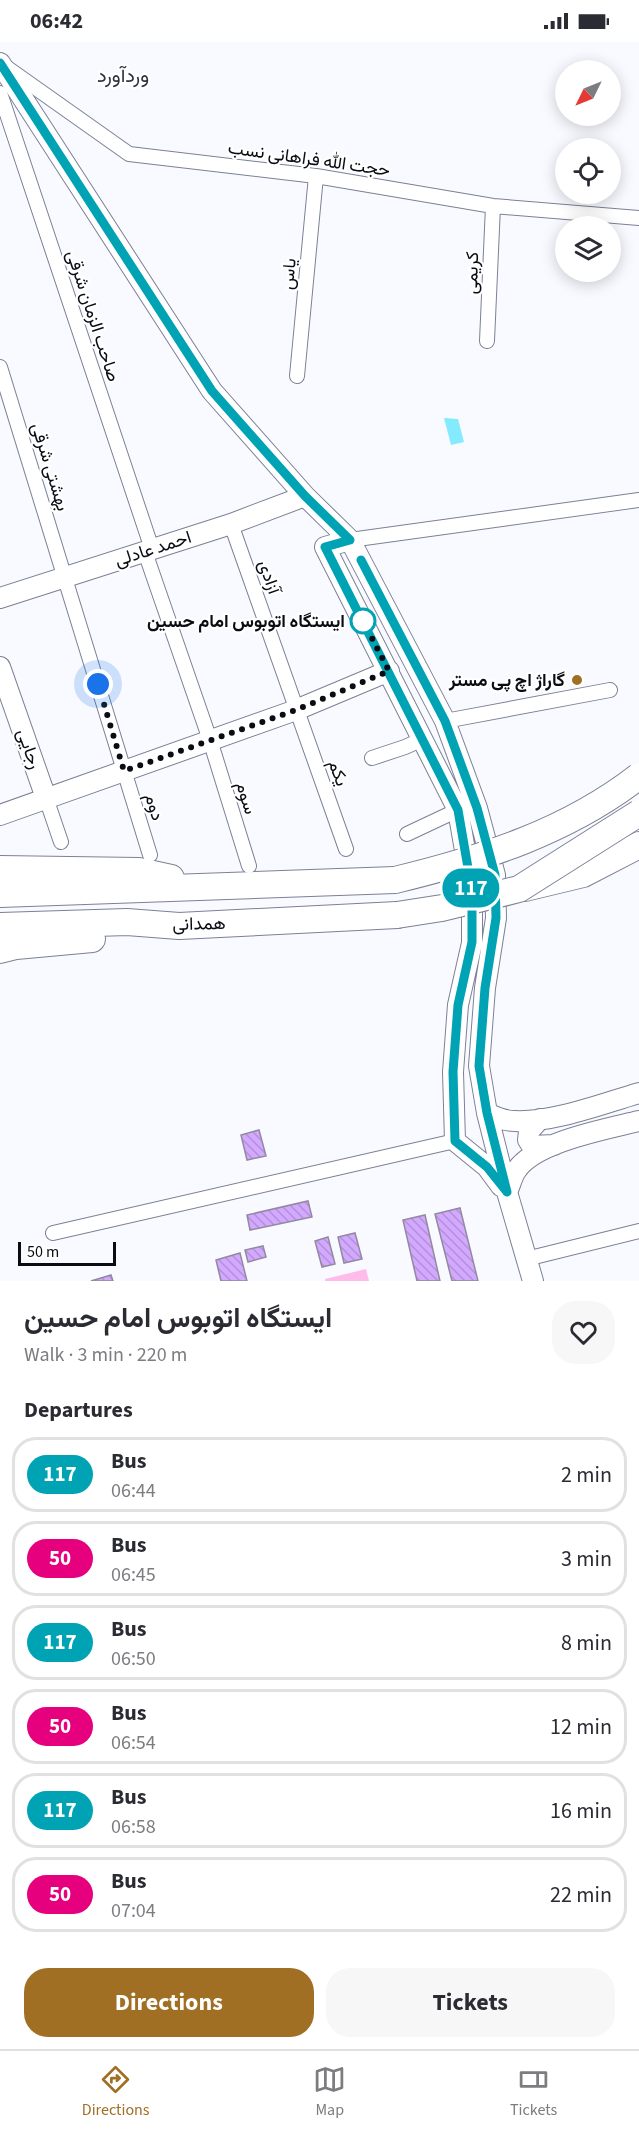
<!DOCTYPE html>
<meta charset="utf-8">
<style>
:root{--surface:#fff;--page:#f7f7f7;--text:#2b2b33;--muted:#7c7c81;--line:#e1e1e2;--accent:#a06f24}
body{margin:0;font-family:"Source Sans 3",Vazirmatn,sans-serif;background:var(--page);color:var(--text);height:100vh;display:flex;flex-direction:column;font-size:22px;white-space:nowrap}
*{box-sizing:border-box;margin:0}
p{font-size:20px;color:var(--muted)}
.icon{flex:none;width:33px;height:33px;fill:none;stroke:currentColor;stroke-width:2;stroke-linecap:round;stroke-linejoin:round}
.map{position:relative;height:1239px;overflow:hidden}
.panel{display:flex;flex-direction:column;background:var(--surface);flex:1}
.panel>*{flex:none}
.badge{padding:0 12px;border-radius:20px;font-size:21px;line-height:39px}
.needle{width:39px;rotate:227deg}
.tools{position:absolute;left:555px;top:18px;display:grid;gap:12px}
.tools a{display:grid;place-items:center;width:66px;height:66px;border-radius:50%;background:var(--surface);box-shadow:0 3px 15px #0003;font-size:30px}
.scale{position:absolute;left:18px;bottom:15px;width:98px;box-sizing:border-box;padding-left:6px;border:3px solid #0a0c13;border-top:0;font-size:16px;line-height:21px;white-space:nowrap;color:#0a0c13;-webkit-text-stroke:4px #fff;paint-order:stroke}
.you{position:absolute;width:30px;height:30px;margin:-15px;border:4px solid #fff;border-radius:50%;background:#1a73e8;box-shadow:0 0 0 9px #1a73e833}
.map>.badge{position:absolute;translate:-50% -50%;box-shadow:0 0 0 3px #fff}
h2{padding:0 24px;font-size:22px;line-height:54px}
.round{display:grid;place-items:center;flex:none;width:63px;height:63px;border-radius:24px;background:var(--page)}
.head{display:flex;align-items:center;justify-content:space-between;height:102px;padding:0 24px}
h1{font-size:28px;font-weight:700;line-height:45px}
.action{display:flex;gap:12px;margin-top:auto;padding:12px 24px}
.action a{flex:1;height:69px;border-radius:24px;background:var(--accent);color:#fff;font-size:24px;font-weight:700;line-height:69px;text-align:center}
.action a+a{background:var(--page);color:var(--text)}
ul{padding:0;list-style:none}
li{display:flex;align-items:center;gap:18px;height:75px;margin:0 12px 9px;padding:0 12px;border:3px solid var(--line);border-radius:24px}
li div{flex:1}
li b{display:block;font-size:22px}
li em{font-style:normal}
li .badge{min-width:66px;font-weight:700;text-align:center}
.status{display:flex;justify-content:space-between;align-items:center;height:42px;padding:0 30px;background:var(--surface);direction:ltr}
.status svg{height:16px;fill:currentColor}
.tabs{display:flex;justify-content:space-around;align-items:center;height:84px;border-top:2px solid var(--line);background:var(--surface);font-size:16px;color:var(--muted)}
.tabs a{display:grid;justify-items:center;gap:3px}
.tabs .on{color:var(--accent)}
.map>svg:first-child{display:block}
</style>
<div class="status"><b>06:42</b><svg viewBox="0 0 49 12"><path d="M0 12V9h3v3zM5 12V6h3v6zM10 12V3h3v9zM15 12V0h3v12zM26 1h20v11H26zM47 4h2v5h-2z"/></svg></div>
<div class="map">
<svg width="639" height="1239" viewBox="0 0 639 1239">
<defs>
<pattern id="building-back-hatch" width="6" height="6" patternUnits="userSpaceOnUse" patternTransform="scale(1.5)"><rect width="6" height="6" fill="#d2a9fe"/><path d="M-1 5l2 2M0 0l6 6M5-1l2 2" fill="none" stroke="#b390d9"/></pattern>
</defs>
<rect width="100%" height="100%" fill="#f9faff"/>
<!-- pitch -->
<path fill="#ffbceb" d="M366,1227L369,1239H325V1237Z"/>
<!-- water -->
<path fill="#83ebfd" d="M444,376L458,377L464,400L451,403Z"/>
<!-- building -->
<path fill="url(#building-back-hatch)" stroke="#92899e" stroke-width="1.5" d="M259,1088L266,1114L247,1118L241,1093Z
M308,1159L312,1175L250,1188L247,1173Z
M460,1166L478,1239H452L435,1172Z
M425,1173L440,1239H417L403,1178Z
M355,1191L362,1217L344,1221L338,1195Z
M328,1195L335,1222L322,1225L315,1199Z
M263,1204L266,1215L248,1220L245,1208Z
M240,1211L247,1239H221L216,1218Z
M111,1233L113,1239H91Z"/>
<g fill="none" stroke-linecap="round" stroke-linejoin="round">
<defs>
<path id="street" d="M6,25L129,112L316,134L493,164L639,176
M0,51L152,507
M487,299L493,164
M0,325L150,813
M297,334L316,134
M231,482L346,807
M350,498L639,458
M145,510L210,698L249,824
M445,679L610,648
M372,716L405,705L423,697
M46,756L61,800
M407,792L458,768
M53,1191L455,1099
M526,1217L639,1189"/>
<path id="secondary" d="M0,21L212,349L305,454L350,498L445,679L477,766L495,833L496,876L485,946L479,1024L487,1071L507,1150L533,1239
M350,498L325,505L458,768L472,849V901L458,963L453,1030L455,1099L487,1125L501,1144
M0,556L231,482L305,454
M0,625L46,756
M0,773L296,668L389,629
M487,1071C496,1075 504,1079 514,1079C553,1081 601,1062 639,1051
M540,1077L529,1089L528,1098L532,1104L554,1103
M507,1150C510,1144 512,1135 516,1129C534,1100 607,1087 639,1079"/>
<path id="highway" d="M0,827L139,829L171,836
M525,846L583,832L639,803
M0,852L395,838
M0,884L127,880L179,884L397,873
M0,908L16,904L92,897"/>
</defs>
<!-- street casing -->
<use href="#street" stroke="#7b8096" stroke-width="16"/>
<!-- secondary casing -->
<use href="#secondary" stroke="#7b8096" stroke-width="22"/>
<!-- highway casing -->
<use href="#highway" stroke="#7b8096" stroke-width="28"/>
<!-- street -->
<use href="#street" stroke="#fff" stroke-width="14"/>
<!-- secondary -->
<use href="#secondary" stroke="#fff" stroke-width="20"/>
<!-- highway -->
<use href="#highway" stroke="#fff" stroke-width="26"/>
<defs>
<path id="highway-bridge" d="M395,838C482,817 567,790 639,734
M397,873L442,866L519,847L639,771"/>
</defs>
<!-- highway-bridge casing -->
<use href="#highway-bridge" stroke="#7b8096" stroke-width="28" stroke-linecap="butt"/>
<!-- highway-bridge -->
<use href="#highway-bridge" stroke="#fff" stroke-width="26"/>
</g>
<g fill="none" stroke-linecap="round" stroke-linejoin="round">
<defs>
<path id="line" d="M0,21L212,349L305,454L350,498L325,505L458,768L472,849V900L458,963L453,1030L455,1099L487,1125L507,1150L487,1071L479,1024L485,946L496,876L495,833L477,766L445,679L361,518"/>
</defs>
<!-- line casing -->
<use href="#line" stroke="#fff" stroke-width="14"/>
<!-- line -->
<use href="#line" stroke="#00a3b4" stroke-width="9"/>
<!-- walk -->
<path stroke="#0a0c13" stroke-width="6" stroke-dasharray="0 10.8" d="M98,642L124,729L296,668L389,629L363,579"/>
</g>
<!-- markers -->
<circle fill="#fff" stroke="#00a3b4" stroke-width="3" cx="363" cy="579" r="12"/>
<circle fill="#a06f24" stroke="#fff" stroke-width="2" cx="577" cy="638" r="6"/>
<g text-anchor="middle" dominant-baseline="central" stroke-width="4.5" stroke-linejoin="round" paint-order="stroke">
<!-- street labels -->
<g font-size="18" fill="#0a0c13" stroke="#fff">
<text transform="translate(309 117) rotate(8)">حجت الله فراهانی نسب</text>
<text transform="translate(472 231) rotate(-88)">کریمی</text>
<text transform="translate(289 232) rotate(-85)">یاس</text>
<text transform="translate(93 274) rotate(72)">صاحب الزمان شرقی</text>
<text transform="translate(50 425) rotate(73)">بهشتی شرقی</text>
<text transform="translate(153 507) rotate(-18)">احمد عادلی</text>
<text transform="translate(269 535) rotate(71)">آزادی</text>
<text transform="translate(29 707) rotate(71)">رجایی</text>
<text transform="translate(338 731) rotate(70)">یکم</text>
<text transform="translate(246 756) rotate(73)">سوم</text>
<text transform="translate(154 765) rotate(73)">دوم</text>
<text transform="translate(199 882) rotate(-1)">همدانی</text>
</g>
<!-- stop labels -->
<g font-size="18" font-weight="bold" fill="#0a0c13" stroke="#fff" text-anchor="end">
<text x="345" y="579">ایستگاه اتوبوس امام حسین</text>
</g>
<!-- poi labels -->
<g font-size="18" font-weight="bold" fill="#0a0c13" stroke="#fff" text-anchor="end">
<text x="565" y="638">گاراژ اچ پی مستر</text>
</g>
<!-- neighbourhood labels -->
<g font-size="20" fill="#2c3043" stroke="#fff">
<text x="123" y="34">وردآورد</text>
</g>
</g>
</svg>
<div class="tools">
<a><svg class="needle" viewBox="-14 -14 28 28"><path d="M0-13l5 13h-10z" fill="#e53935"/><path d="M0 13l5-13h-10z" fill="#7c7c81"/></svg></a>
<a><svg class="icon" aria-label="locate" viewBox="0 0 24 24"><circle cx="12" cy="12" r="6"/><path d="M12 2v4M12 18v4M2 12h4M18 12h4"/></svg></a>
<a><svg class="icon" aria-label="layers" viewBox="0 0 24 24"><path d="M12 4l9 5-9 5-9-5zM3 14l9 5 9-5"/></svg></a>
</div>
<div class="scale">50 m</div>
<div class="you" style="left:98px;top:642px"></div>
<b class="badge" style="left:471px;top:846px;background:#00a3b4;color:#fff">117</b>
</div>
<section class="panel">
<div class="head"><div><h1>ایستگاه اتوبوس امام حسین</h1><p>Walk · 3 min · 220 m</p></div><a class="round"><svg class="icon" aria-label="heart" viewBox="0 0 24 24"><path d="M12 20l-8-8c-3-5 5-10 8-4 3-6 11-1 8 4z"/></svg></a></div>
<h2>Departures</h2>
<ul>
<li><span class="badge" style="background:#00a3b4;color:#fff">117</span><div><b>Bus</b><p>06:44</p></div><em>2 min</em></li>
<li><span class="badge" style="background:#e6007e;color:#fff">50</span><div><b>Bus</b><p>06:45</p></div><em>3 min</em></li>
<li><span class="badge" style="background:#00a3b4;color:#fff">117</span><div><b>Bus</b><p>06:50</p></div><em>8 min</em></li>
<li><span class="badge" style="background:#e6007e;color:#fff">50</span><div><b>Bus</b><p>06:54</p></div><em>12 min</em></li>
<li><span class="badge" style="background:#00a3b4;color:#fff">117</span><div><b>Bus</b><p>06:58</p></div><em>16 min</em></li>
<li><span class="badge" style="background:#e6007e;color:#fff">50</span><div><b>Bus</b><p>07:04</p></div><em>22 min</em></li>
</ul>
<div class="action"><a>Directions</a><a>Tickets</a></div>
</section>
<nav class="tabs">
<a class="on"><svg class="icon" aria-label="directions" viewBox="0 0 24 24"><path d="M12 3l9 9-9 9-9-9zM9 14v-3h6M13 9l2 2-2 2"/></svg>Directions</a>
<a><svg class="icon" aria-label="map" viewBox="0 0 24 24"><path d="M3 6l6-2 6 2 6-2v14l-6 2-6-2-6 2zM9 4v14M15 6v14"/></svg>Map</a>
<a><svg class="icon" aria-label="tickets" viewBox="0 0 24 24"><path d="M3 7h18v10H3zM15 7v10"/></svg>Tickets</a>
</nav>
